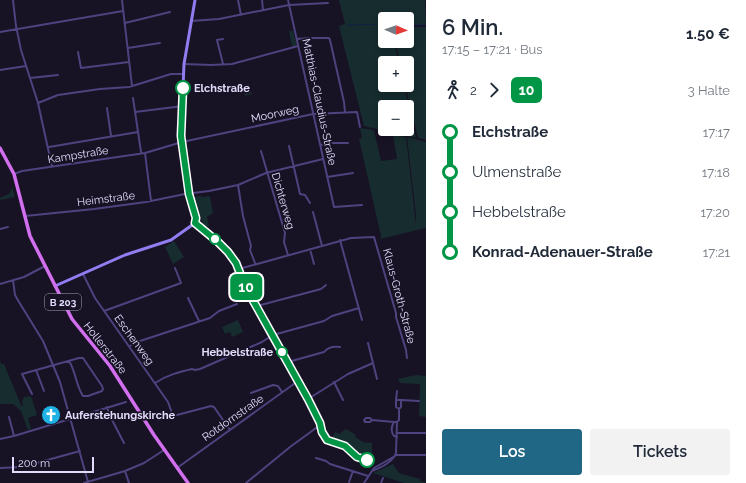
<!DOCTYPE html>
<html lang="de">
<meta charset="utf-8">
<style>
:root{--surface:#fff;--page:#f2f2f3;--text:#1f2937;--muted:#747a83;--accent:#1f6785}
body{margin:0;font-family:Raleway,sans-serif;background:var(--page);color:var(--text);height:100vh;display:flex;flex-direction:column;font-size:15px;white-space:nowrap}
*{box-sizing:border-box;margin:0}
p{font-size:13px;color:var(--muted)}
.icon{flex:none;width:22px;height:22px;fill:none;stroke:currentColor;stroke-width:2;stroke-linecap:round;stroke-linejoin:round}
.map{position:relative;flex:1;overflow:hidden}
.panel{display:flex;flex-direction:column;background:var(--surface);width:320px}
.panel>*{flex:none}
.badge{padding:0 8px;border-radius:6px;font-size:14px;line-height:26px}
.needle{width:26px;rotate:92deg}
.controls{position:absolute;left:378px;top:12px;display:grid;gap:8px}
.controls a{display:grid;place-items:center;width:36px;height:36px;border-radius:4px;background:var(--surface);box-shadow:0 2px 6px #0003;font-size:20px}
.scale{position:absolute;left:12px;bottom:10px;width:82px;box-sizing:border-box;padding-left:4px;border:2px solid #e3dbfb;border-top:0;font-size:11px;line-height:14px;white-space:nowrap;color:#e3dbfb;-webkit-text-stroke:3px #181225;paint-order:stroke}
.map>.badge{position:absolute;translate:-50% -50%;box-shadow:0 0 0 2px #fff}
.legs{display:flex;align-items:center;gap:6px;height:44px;padding:0 16px;font-size:13px}
.legs p{margin-inline-start:auto}
.summary{display:flex;align-items:center;justify-content:space-between;height:68px;padding:0 16px}
h1{font-size:22px;font-weight:600;line-height:30px}
.button{display:flex;gap:8px;margin-top:auto;padding:8px 16px}
.button a{flex:1;height:46px;border-radius:4px;background:var(--accent);color:#fff;font-size:16px;font-weight:600;line-height:46px;text-align:center}
.button a+a{background:var(--page);color:var(--text)}
ul{padding:0 16px;list-style:none}
li{display:flex;align-items:center;gap:14px;height:40px;font-size:15px}
li i{display:grid;place-items:center;width:6px;height:100%;margin:0 5px;background:currentColor}
li i::after{content:'';width:10px;height:10px;margin:-5px;border:3px solid;border-radius:50%;background:var(--surface)}
li p{margin-inline-start:auto}
li:first-child i{background:linear-gradient(#0000 50%,currentColor 0)}
li:last-child i{background:linear-gradient(currentColor 50%,#0000 0)}
main{display:flex;flex:1;min-height:0}
.map>svg:first-child{display:block}
</style>
<main>
<div class="map">
<svg width="426" height="483" viewBox="0 0 426 483">
<rect width="100%" height="100%" fill="#181225"/>
<!-- green -->
<path fill="#162c2f" fill-rule="evenodd" d="M339,0H425L426,25H407V19H385V41H394L399,63H385V85H404L416,138L364,126L339,26L345,24ZM385,107H407V129H385Z
M407,27H426V140L418,138L405,85H407V63H400L395,41H407Z
M289,31H293L297,46L292,47Z
M249,84L252,94L245,96L242,85Z
M360,128L374,130L381,161L397,159L393,135L406,137L416,225V215L407,137L426,142V228L380,239L381,236L359,139L362,138Z
M12,187L15,197L0,200V198L9,194Z
M200,196L204,197L210,196L213,213L207,217L209,226H204L194,197Z
M174,241L184,257L173,264L165,247Z
M235,279L239,288L233,290L229,282Z
M238,320L243,332L232,337L230,332L225,334L222,327Z
M0,360L1,364H4L21,405L23,407L22,401L24,397L31,396L37,415L28,418L31,429L28,430L21,411L13,404H0Z
M416,375L426,376V417L419,416L420,384L400,383L398,379Z
M346,429L356,435L355,437L363,442L372,443V455L368,458L357,455L345,444L331,440L335,432L339,434Z
M393,464L399,473L420,479V481L426,483H404L373,473Z"/>
<g fill="none" stroke-linecap="round" stroke-linejoin="round">
<!-- stream -->
<path stroke="#131e44" stroke-width="1" d="M347,25L385,24
M407,25H426"/>
<!-- street -->
<path stroke="#4e437f" stroke-width="2" d="M13,0L16,26L21,50L38,103L52,167
M122,0L132,86
M238,0L241,15
M262,0L263,10
M288,0L334,207L362,205
M191,21L219,19L289,5L328,3
M125,23L170,12
M0,32L123,11
M297,39L308,38H329L330,40L344,102L345,112
M128,48L160,43
M78,52L81,68L129,62
M184,64L211,65L232,64L298,46
M223,64L217,40L223,39
M0,70L26,66
M30,78L58,75
M133,98L141,152
M38,103L58,95L100,89L129,87L171,74H184
M107,108L111,136
M135,112L183,106
M321,145L330,143H348
M289,146L300,194L305,195L310,203
M49,147L138,132
M261,151L285,233L284,242L288,255
M145,153L151,201
M14,174L22,171L145,153L182,142L313,114L357,112L360,127
M327,177L353,173
M238,185L243,216L251,246L250,250L255,263
M313,212L322,246
M25,216L94,209L146,202L185,194L209,191L238,185L266,173L323,159
M195,223C210,235 225,246 236,262C240,269 242,278 245,286L320,423L321,427L316,428L290,447L246,483
M0,229L8,227
M340,240L362,320
M310,249L314,264
M239,269L351,238L374,237L396,313V317L406,350L407,358
M83,274L95,298L168,402L173,416
M13,280L15,295L19,302L43,341L60,382L88,482
M0,284L24,277L45,266
M188,298L199,321
M257,306L321,289L326,285
M104,311L181,283L175,268
M368,343L377,379
M130,346L137,342L210,318L219,311L237,304
M288,362L324,352C328,347 334,346 340,347
M36,370L44,391
M334,382L343,400
M155,383C167,375 179,372 192,369L195,370L200,369L262,342L273,335L324,321L332,316L359,308
M251,393L273,385L278,386L282,392
M32,394L22,374L79,358H83L102,386L103,389L102,391L88,396H83C76,386 76,372 69,361
M308,399L348,374L373,363
M396,400V407L399,409L401,407V400H396L397,391
M401,400L419,401
M107,407L110,416L124,443
M9,417L14,436
M158,420L211,406L214,407L230,430
M372,420L370,418H366L364,420L365,422H370L372,420L394,422
M397,422L399,420V409
M397,433H426
M0,439L14,436L126,402
M396,455H426
M316,458L326,461L330,464L368,476
M0,468L22,467L80,451
M177,468L298,381
M125,471L129,483
M372,471C380,468 393,462 396,453L397,422H394C391,427 391,432 394,436L397,437
M349,482L353,471
M84,483L125,471L144,463L164,450
M364,483L374,468L395,456
M381,483L383,478"/>
<!-- secondary -->
<path stroke="#917df0" stroke-width="3" d="M55,286L125,255L171,240L195,223L196,218L189,193L181,136L184,64L195,0"/>
<!-- primary -->
<path stroke="#d16fee" stroke-width="3.5" d="M0,148L14,174L30,236L72,319L110,366L154,435L188,483"/>
</g>
<g fill="none" stroke-linecap="round" stroke-linejoin="round">
<defs>
<path id="line-1" d="M183,88L181,136L189,194L196,218L195,223L218,242L228,252L236,263L245,286L308,399L320,423L322,432L327,440L345,446L357,457L367,460"/>
</defs>
<!-- line-1 casing -->
<use href="#line-1" stroke="#fff" stroke-width="9"/>
<!-- line-1 -->
<use href="#line-1" stroke="#009646" stroke-width="6"/>
</g>
<!-- icons -->
<defs>
<symbol id="church-disc" viewBox="-11 -11 22 22"><circle r="9.5" fill="#1eb3e4" stroke="#181225"/><path d="M-1.2-6h2.4v3.5h3.3v2.4h-3.3V6h-2.4V-.1h-3.3v-2.4h3.3Z" fill="#fff"/></symbol>
</defs>
<g fill-rule="evenodd">
<use href="#church-disc" x="40" y="404" width="22" height="22"/>
</g>
<!-- markers -->
<g fill="#fff" stroke="#009646" stroke-width="2">
<circle cx="183" cy="88" r="7"/>
<circle cx="215" cy="239" r="5"/>
<circle cx="282" cy="352" r="5"/>
<circle cx="367" cy="460" r="7"/>
</g>
<g text-anchor="middle" dominant-baseline="central" stroke-width="3.5" stroke-linejoin="round" paint-order="stroke">
<!-- shield labels -->
<rect fill="#181225" stroke="#a69fbb" stroke-width="1" x="45" y="294" width="36" height="16" rx="3"/>
<g font-size="10" font-weight="bold" fill="#e3dbfb">
<text x="63" y="302">B 203</text>
</g>
<!-- stop labels -->
<g font-size="11" font-weight="bold" fill="#e3dbfb" stroke="#181225" text-anchor="start">
<text x="194" y="88">Elchstraße</text>
<text x="273" y="352" text-anchor="end">Hebbelstraße</text>
</g>
<!-- street labels -->
<g font-size="11" fill="#e3dbfb" stroke="#181225">
<text transform="translate(319 102) rotate(78)">Matthias-Claudius-Straße</text>
<text transform="translate(275 114) rotate(-12)">Moorweg</text>
<text transform="translate(78 155) rotate(-9)">Kampstraße</text>
<text transform="translate(106 199) rotate(-7)">Heimstraße</text>
<text transform="translate(283 201) rotate(74)">Dichterweg</text>
<text transform="translate(399 296) rotate(75)">Klaus-Groth-Straße</text>
<text transform="translate(134 340) rotate(54)">Eschenweg</text>
<text transform="translate(105 348) rotate(52)">Hollerstraße</text>
<text transform="translate(233 418) rotate(-35)">Rotdornstraße</text>
</g>
<!-- poi labels -->
<g font-size="11" font-weight="bold" fill="#e3dbfb" stroke="#181225" text-anchor="start">
<text x="65" y="415">Auferstehungskirche</text>
</g>
</g>
</svg>
<div class="controls">
<a><svg class="needle" viewBox="-14 -14 28 28"><path d="M0-13l5 13h-10z" fill="#e53935"/><path d="M0 13l5-13h-10z" fill="#747a83"/></svg></a>
<a>+</a>
<a>−</a>
</div>
<div class="scale">200 m</div>
<b class="badge" style="left:246px;top:287px;background:#009646;color:#fff">10</b>
</div>
<section class="panel">
<div class="summary"><div><h1>6 Min.</h1><p>17:15 – 17:21 · Bus</p></div><b>1.50 €</b></div>
<div class="legs"><svg class="icon" aria-label="walk" viewBox="0 0 24 24"><circle cx="13" cy="4" r="2"/><path d="M13 8l-2 6 4 7M11 14l-3 7M7 12l3-4h3l4 4"/></svg>2<svg class="icon" aria-label="forward" viewBox="0 0 24 24"><path d="M9 5l7 7-7 7"/></svg><b class="badge" style="background:#009646;color:#fff">10</b><p>3 Halte</p></div>
<ul>
<li><i style="color:#009646"></i><b>Elchstraße</b><p>17:17</p></li>
<li><i style="color:#009646"></i><span>Ulmenstraße</span><p>17:18</p></li>
<li><i style="color:#009646"></i><span>Hebbelstraße</span><p>17:20</p></li>
<li><i style="color:#009646"></i><b>Konrad-Adenauer-Straße</b><p>17:21</p></li>
</ul>
<div class="button"><a>Los</a><a>Tickets</a></div>
</section>
</main>
